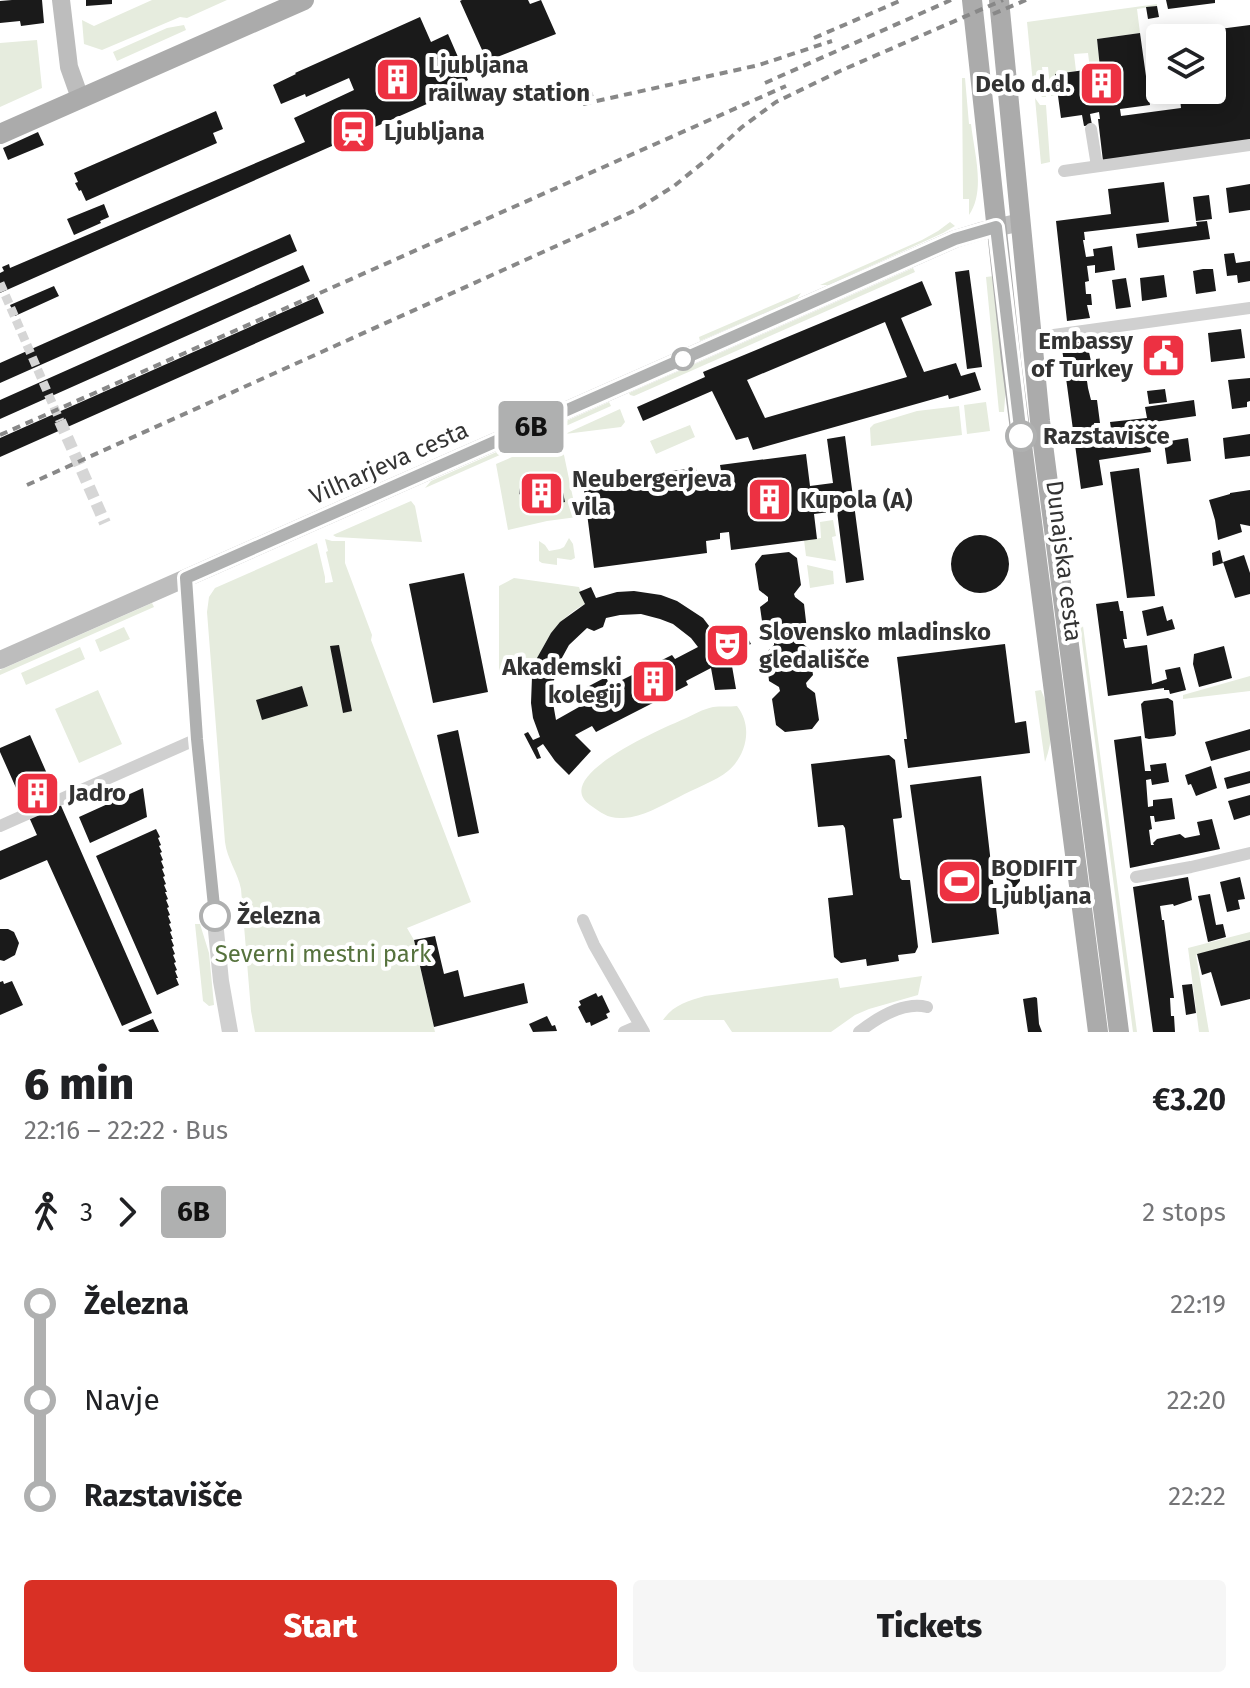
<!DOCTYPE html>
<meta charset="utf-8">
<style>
:root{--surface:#fff;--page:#f6f6f6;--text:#202124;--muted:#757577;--accent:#d93025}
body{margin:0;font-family:"Fira Sans",sans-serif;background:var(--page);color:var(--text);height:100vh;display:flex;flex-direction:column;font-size:30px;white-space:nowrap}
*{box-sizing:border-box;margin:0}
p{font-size:26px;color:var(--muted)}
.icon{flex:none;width:44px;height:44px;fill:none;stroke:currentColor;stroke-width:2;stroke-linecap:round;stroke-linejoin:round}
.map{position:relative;height:1032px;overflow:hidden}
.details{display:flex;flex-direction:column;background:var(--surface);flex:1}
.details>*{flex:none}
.badge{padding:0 16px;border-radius:6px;font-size:28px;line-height:52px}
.buttons{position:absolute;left:1146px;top:24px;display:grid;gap:16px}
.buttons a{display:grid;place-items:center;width:80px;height:80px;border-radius:8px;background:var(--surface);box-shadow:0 4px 20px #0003;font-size:40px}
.map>.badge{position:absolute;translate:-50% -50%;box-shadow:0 0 0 4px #fff}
.legs{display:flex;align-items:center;gap:12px;height:88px;padding:0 24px;font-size:26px}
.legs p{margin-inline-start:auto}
.head{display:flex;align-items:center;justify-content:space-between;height:136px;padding:0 24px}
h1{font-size:44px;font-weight:800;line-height:60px}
.button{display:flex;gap:16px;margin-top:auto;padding:16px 24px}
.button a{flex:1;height:92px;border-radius:8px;background:var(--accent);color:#fff;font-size:32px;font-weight:800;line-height:92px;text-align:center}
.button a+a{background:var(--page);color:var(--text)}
ul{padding:0 24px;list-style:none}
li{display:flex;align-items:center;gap:28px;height:96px;font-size:30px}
li i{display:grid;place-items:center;width:12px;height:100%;margin:0 10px;background:currentColor}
li i::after{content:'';width:20px;height:20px;margin:-10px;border:6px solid;border-radius:50%;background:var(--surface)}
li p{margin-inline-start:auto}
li:first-child i{background:linear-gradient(#0000 50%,currentColor 0)}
li:last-child i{background:linear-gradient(currentColor 50%,#0000 0)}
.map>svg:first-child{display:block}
</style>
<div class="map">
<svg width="1250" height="1032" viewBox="0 0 1250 1032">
<rect width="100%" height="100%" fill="#fff"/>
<!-- green -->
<path fill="#e6ecde" d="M152,0H227L187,18L180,17L102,50L84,44L82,20L94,26Z
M1157,4V6L1137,9L1140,33L1097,39L1100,68L1090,69L1088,53L1074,54L1076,71L1056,74L1058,95L1051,96L1048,67H1042L1046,97H1042L1033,84L1027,22Z
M184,25L186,30L117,61L113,52L167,28Z
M37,40L42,88L0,107V43Z
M962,78H965L969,124H971C974,152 986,190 969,215V199H963Z
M1035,98L1040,105H1046L1050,162L1041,164Z
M950,222L955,226L943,233L829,285H820L922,240L938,231Z
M913,268L915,272L634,396L630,395L629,393Z
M994,276L1006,385L1004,412H999L986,277Z
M801,293L797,299L700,341L699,337Z
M609,402L611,406L425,488L431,481Z
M986,402L990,431L967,434L964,405Z
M959,406L962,435L871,446L870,428L874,424L917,411Z
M620,409L625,422L621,427L565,434Z
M690,425L695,437L656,454L650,441Z
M560,436L577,517L547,521L508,530L496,464Z
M411,501L415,506L422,542L336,537L333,535Z
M833,520L836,536L832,537L836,561L806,556L804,540L821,538L820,522Z
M569,538L573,544L575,558L571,560L557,558V565L542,563L539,561V541L545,545L549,551L560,549L564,547Z
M325,539L332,541H345V563L372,635L371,640L471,902L407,928L414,940L435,1032H255L251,1011L241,889C238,873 227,859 225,842L207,612L209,597L215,588L317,543L325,577V583L333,582L326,552L328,551Z
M807,565L833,571L834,584L810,588Z
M514,578L579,587L585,604C555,620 541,645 532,677L499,675V586Z
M152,603L154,607L0,675V670Z
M1080,626H1083L1137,1032H1133Z
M124,627L130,639L100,652L95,640Z
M80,647L85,659L26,685L21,673Z
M1250,676V691L1183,699V695Z
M98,690L122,744L79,763L55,709Z
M1041,690C1052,715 1055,735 1045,762L1035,691Z
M737,706C753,726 747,755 728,771C716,781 693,789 679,797C660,806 644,817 623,818C608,819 602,813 590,805C549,776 666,727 684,719C693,715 703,709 713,707C720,706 729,707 737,706Z
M195,924H200L209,953L214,1005L209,1006L203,1001Z
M1250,932V940L1196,955L1209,1032H1199L1188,948Z
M922,976L918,995L869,1009L855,1015L831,1032H732L724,1020H663C673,1005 688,1001 705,996L838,978L840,988Z"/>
<!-- building -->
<path fill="#1a1a1a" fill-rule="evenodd" d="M12,0H42L44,23L21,26L20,21L0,23V1Z
M86,0H112V4L86,6Z
M462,0H528L530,4L541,0L556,34L487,61L460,1Z
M1166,0H1215V3L1168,9Z
M1157,6L1159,17L1148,19L1146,7Z
M420,17L431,42L448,34L468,80L461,84L463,88L0,293V273L4,271L2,267L9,264L10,268L305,142L294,118L354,90L349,78L306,97L305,94L281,104L273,85L296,74L295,73Z
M1250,25V141L1103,161L1098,119H1100L1099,112L1090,114L1092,125L1084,126L1082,115L1061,118L1055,74L1100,68L1097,39L1140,33L1150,105L1120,109L1121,116L1181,108L1179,90H1212V38H1166V36Z
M216,111L223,129L213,133L217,143L86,201L81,190L79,191L75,183L78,182L74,173Z
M38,132L44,145L8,160L3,148Z
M1164,182L1169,222L1084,232L1085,240H1083L1086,257L1094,256L1093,249L1112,246L1115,270L1095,273V265L1087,266L1089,281L1085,282L1086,294H1091L1092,305H1087L1090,318L1067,321L1056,221L1111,214L1108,189Z
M1250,184V210L1229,213L1226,188Z
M1209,195L1212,219L1196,221L1193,197Z
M104,204L109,217L100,221L101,223L74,235L67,219Z
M1207,221L1210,239L1138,248L1136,234L1197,226L1196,222Z
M290,234L297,251L0,383V363Z
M1234,253L1236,263L1250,261V281L1238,283L1237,275L1227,276L1224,254Z
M303,265L310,281L0,419V400Z
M1203,269H1213L1216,291L1196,294L1193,271Z
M969,270L982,367L967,369L955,272Z
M1164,275L1167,297L1142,301L1140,278Z
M1126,278L1131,307L1116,309L1112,280Z
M922,281L932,305L901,318L924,372L956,363L961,376L975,372L981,390L949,399L948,395L753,450L748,437L736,440L712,391L643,421L637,407L705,377L703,372ZM885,322L907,377L765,418L747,380Z
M54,286L59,296L15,316L10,305Z
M317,297L324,313L0,457V438Z
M1241,329L1245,358L1211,362L1208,333Z
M1174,336L1178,365L1164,367L1163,360L1159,361V363L1152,364L1150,350L1154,349L1153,339Z
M1086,338L1092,366L1085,367L1088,388L1091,400H1097L1100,423H1094L1096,437L1112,435L1110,422L1147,418L1145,407L1194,400L1196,416L1147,423L1151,452L1099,460L1103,485L1081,489L1061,341Z
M1250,378V401L1247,402V407L1232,409L1228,380Z
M1165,389L1167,402L1149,404L1147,391Z
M1250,434V456L1225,459L1223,438Z
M845,436L864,580L846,583L837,511L814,514L817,539L731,550L729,532L720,533V539L706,541L707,553L594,568L583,482L696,468L698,479L712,477L713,483L723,482L720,465L806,454L810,486L833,483L827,439Z
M1188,438L1191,461L1167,464L1164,442Z
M1139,468L1155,596L1127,598L1110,472Z
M551,475H558L560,478L565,502L555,504L554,501L550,502L551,512L544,513L542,504H538V507L528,509L525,497L519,494L520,488L549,481Z
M1250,490V526L1240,524L1242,532L1218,540L1215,520L1209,500L1230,494V493Z
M951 564a29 29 0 1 1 58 0a29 29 0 1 1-58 0Z
M1220,550L1223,563L1213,566L1212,553Z
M789,552L797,558L801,585L794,594L795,597L804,604L807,630L800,638L801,642L809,649L813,675L806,683L807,687L815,693L819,720L812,729L785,732L776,725L772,699L780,691L779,687L769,681L766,653L774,645V642L764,635L760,607L768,601V597L759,590L755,564L762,555Z
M1244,555L1250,573V594L1235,598L1223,562Z
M464,573L488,692L433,703L409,584Z
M591,587L596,598L617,592L634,591L661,595L677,601L703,618L722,643L726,637L742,627L751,644L733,651H726L732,666L736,689L715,690L711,668L686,681L688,685L596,732L592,726L575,735L591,751L569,775L555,761L543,744L537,748L541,758L537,759L524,734L528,732L533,740L540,737L533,718L531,703L532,677L537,658L551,633L560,622L585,604L579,592ZM641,614L660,619L673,624L691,638L698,647L675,659L672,655L610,686L606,677L576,693L580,702H578L579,707L556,720L553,703V684L558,665L569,645L587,628L594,631L603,627L606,618L620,615Z
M1118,601L1120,611H1123L1127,639H1123L1125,648L1147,645L1152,684L1167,679L1165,670L1180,667L1186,690L1170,694L1169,690H1164V688L1108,696L1096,604Z
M1163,606L1167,621L1172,619L1175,629L1147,636L1142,611Z
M1005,644L1015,723L1026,721L1030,753L908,768L904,739H907L897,657Z
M339,645L352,711L343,713L330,646Z
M1224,646L1232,678L1199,687L1193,664L1194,654Z
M302,686L308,706L262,720L256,700Z
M1168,698L1173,701L1176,734L1174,736L1149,739L1145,738L1141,704L1144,701Z
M1250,729V750L1211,761L1205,742Z
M458,730L479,833L458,837L437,735Z
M30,735L152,1013L122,1026L47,860L0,880V851L37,835L0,752V748Z
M1141,736L1145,771H1151L1150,765L1166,763L1169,782L1152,785L1151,779L1146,780L1148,807L1153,806V800L1172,798L1175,819L1155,822L1154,816H1150L1152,829L1149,830L1151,845H1154L1153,843L1157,839L1180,834L1185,838L1200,835L1197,822L1212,819L1220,849L1130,868L1114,740Z
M889,755L895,760L902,817L901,818L893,819L900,878L902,880H910L918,947L915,953L898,955L899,961L867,966L866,959L841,963L834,957L828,898L853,895L845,828L843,825L818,827L811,764Z
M1211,766L1217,788L1196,796L1191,784L1188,785L1185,775Z
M1250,771V783L1227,789L1224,778Z
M981,776L999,934L932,943L910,785Z
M143,788L147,817L90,843L79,817Z
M1250,795V815L1234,820L1228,801Z
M156,829L160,837L158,838L161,845L159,846L162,852L160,853L163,860L161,861L164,868L162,869L165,876L163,877L166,884L164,885L167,892H165L168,899L166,900L169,907L167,908L170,915L168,916L171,923L169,924L172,931L170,932L173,939H171L174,946L172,947L175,954L173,955L176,962L174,963L177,970L175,971L178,978H176L179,985L157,995L96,856Z
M1019,866L1020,881L1015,887L1008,889L1005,867Z
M1188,877L1192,900L1174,906L1173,904L1160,906L1162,920H1164L1174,998H1170L1171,1016H1174L1175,1032H1153L1133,887Z
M1240,877L1245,899L1238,900L1240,909L1227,912L1220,882Z
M1210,894L1216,925L1223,924L1226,937L1208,942L1198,896Z
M0,929H8L14,932L19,943L15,955L4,961L0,960Z
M435,936L444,974L458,970L464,997L524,983L528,1003L434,1027L414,940Z
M1250,940V999L1221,1006L1211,972L1202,975L1197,954Z
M3,981L4,984L12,981L23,1005L0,1015V982Z
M1192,984L1196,1013L1186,1015L1182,985Z
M596,993L598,997L602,995L610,1012L606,1014L608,1018L591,1026L590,1022L586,1023L578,1007L581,1005L579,1001Z
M1035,997L1037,998L1039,1024L1042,1032H1028L1023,999Z
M547,1016L552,1026L555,1025L557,1031L533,1032L529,1024Z
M153,1019L159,1032H130L128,1030Z"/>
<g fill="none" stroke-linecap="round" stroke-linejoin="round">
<!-- pedestrian-tunnel -->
<path stroke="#d6d6d6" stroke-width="9" stroke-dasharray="9 4.5" stroke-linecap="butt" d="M0,283L60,421"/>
<!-- minor-tunnel -->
<path stroke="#d6d6d6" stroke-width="12" stroke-dasharray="12 6" stroke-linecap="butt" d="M60,421L105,523
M27,814L59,800"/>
<!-- minor -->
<path stroke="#d0d0d0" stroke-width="12" d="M1091,129L1097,166
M1064,171L1250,145
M1032,338L1250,308
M59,800L197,739
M0,826L27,814
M1136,877L1191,867L1250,853
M583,920L594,945L644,1032
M624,1032L640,1025
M859,1032C877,1018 903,1001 927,1007"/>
<!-- tertiary -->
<path stroke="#d0d0d0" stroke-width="16" d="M186,578L197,739L221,981L230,1032"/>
<!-- secondary -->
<path stroke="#bdbdbd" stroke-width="18" d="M61,0L69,67L80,98
M0,660L955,239L981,231L1021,222"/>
<!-- primary -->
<path stroke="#ababab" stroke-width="20" d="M972,0L1011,360L1098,1032
M999,0L1040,421L1119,1032
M0,134L304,0"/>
<!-- rail -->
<path stroke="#888" stroke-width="4" stroke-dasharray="8 6" stroke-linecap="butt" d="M993,14L1026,0
M814,38L902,0
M765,83L951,0
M561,101L593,94
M583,104L759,65L832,41
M0,435L786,86
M27,485L636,210L674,186L705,161L742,127L776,102L840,71L1003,0"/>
</g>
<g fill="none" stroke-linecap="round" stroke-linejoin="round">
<defs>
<path id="line-1" d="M215,916L197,739L186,578L955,239L996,227L1021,436"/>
</defs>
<!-- line-1 casing -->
<use href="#line-1" stroke="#fff" stroke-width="18"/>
<!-- line-1 -->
<use href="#line-1" stroke="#afb0b0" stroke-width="12"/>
</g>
<!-- icons -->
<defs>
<symbol id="building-square" viewBox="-11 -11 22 22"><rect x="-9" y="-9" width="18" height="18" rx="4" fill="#ed3142" stroke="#fff"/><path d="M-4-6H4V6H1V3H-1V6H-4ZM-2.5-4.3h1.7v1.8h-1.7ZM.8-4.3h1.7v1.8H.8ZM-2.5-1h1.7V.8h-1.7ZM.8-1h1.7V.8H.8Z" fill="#fff"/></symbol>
<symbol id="station-square" viewBox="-11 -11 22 22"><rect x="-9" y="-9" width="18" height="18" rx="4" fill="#ed3142" stroke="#fff"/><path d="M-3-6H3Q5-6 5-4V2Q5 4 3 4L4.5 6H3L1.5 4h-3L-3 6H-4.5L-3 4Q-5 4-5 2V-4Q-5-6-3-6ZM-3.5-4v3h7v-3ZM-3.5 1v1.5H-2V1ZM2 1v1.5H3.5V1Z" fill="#fff"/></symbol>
<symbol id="civic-square" viewBox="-11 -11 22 22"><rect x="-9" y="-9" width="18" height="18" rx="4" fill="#ed3142" stroke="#fff"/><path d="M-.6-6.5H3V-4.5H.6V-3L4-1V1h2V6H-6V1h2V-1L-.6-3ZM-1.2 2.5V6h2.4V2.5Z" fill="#fff"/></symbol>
<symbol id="theatre-square" viewBox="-11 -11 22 22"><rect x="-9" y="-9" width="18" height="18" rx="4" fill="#ed3142" stroke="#fff"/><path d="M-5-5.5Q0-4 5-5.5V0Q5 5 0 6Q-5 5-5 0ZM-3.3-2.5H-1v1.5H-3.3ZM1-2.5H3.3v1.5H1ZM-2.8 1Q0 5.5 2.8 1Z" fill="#fff"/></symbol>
<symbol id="stadium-square" viewBox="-11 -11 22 22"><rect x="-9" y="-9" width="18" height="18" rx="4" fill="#ed3142" stroke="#fff"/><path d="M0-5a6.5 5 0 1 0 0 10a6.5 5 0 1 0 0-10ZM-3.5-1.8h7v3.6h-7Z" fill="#fff"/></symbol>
</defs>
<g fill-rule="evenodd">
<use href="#building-square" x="372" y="54" width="51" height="51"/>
<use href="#building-square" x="1076" y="58" width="51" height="51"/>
<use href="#station-square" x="328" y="106" width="51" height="51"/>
<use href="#civic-square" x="1138" y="330" width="51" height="51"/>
<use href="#building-square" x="516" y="468" width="51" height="51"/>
<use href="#building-square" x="744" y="474" width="51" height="51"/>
<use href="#theatre-square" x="702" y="620" width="51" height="51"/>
<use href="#building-square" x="628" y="656" width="51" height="51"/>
<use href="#building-square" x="12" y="768" width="51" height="51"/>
<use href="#stadium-square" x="934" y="856" width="51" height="51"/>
</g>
<!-- markers -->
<g fill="#fff" stroke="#afb0b0" stroke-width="4">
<circle cx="683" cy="359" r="10"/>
<circle cx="1021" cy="436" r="14"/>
<circle cx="215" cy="916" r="14"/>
</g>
<g text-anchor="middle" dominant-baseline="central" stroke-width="8" stroke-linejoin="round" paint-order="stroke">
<!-- poi labels -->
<g font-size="24" font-weight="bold" fill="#333" stroke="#fff" text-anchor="start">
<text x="428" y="65">Ljubljana<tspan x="428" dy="28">railway station</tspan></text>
<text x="1071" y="84" text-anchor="end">Delo d.d.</text>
<text x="384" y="132">Ljubljana</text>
<text x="1133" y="341" text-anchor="end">Embassy<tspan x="1133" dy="28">of Turkey</tspan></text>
<text x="572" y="479">Neubergerjeva<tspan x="572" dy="28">vila</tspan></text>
<text x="800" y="500">Kupola (A)</text>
<text x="759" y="632">Slovensko mladinsko<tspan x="759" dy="28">gledališče</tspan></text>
<text x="622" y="667" text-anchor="end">Akademski<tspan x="622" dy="28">kolegij</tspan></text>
<text x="68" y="793">Jadro</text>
<text x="991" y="868">BODIFIT<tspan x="991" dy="28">Ljubljana</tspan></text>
</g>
<!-- stop labels -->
<g font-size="24" font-weight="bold" fill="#333" stroke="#fff" text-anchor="start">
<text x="1043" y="436">Razstavišče</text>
<text x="237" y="916">Železna</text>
</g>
<!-- street labels -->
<g font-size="24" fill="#333" stroke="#fff">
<text transform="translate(389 463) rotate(-24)">Vilharjeva cesta</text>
<text transform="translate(1064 561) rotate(83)">Dunajska cesta</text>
</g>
<!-- park labels -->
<g font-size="24" fill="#56723d" stroke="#fff">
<text x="323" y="954">Severni mestni park</text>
</g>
</g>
</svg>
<div class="buttons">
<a><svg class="icon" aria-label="layers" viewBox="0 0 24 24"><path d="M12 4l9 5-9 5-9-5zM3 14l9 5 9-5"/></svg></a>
</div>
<b class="badge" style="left:531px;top:427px;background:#afb0b0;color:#111">6B</b>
</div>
<section class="details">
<div class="head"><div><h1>6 min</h1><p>22:16 – 22:22 · Bus</p></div><b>€3.20</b></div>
<div class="legs"><svg class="icon" aria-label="walk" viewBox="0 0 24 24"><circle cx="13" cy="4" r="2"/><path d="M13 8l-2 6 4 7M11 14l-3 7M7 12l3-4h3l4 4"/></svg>3<svg class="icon" aria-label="forward" viewBox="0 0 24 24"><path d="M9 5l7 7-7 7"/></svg><b class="badge" style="background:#afb0b0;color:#111">6B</b><p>2 stops</p></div>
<ul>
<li><i style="color:#afb0b0"></i><b>Železna</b><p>22:19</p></li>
<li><i style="color:#afb0b0"></i><span>Navje</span><p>22:20</p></li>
<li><i style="color:#afb0b0"></i><b>Razstavišče</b><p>22:22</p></li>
</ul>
<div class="button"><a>Start</a><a>Tickets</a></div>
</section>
